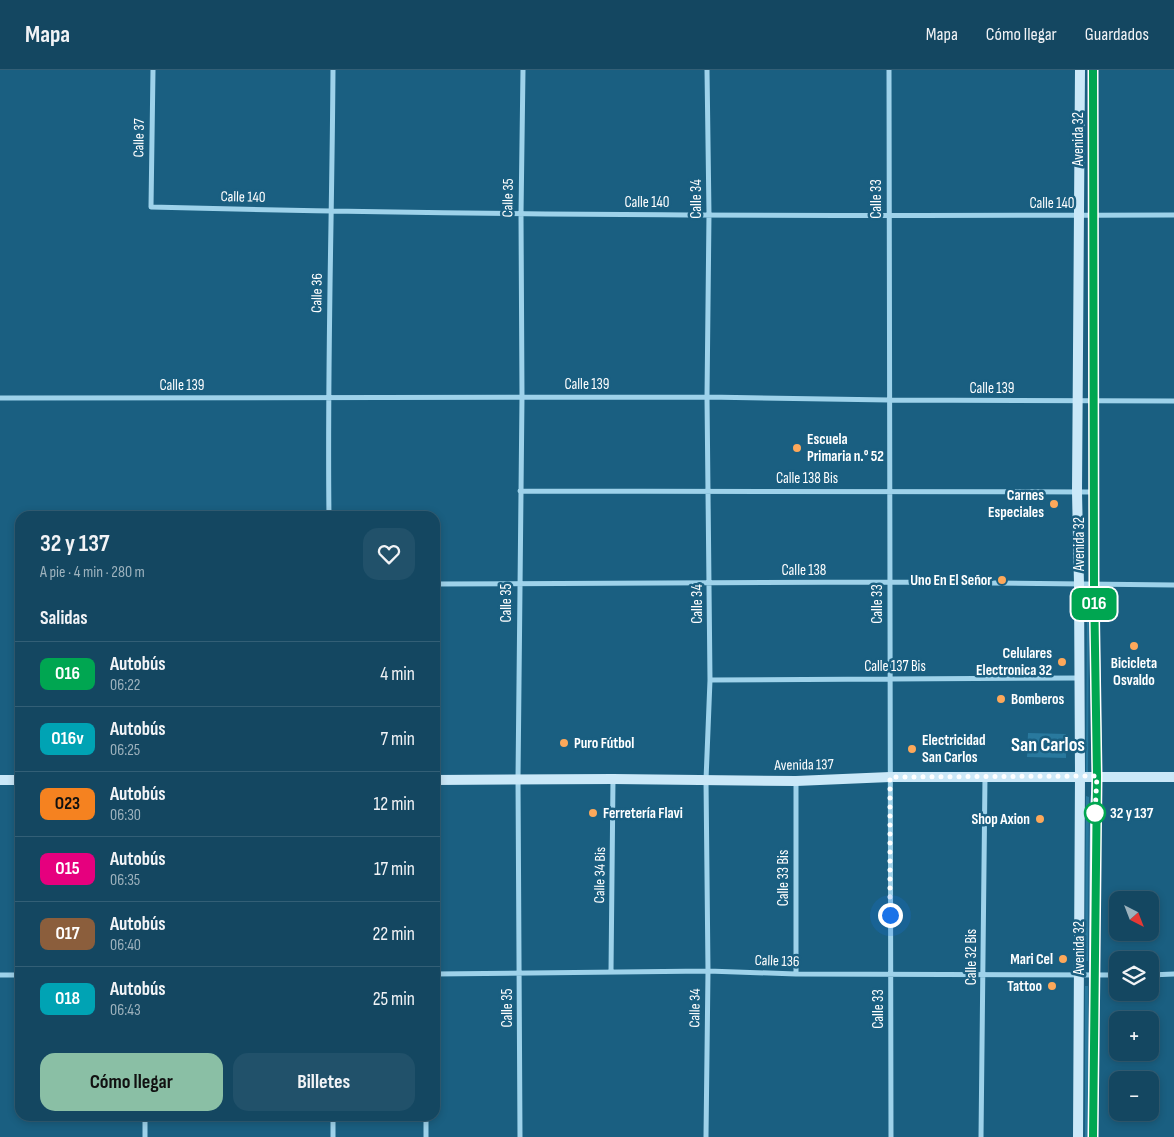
<!DOCTYPE html>
<html lang="es">
<meta charset="utf-8">
<style>
:root{--surface:#144761;--page:#21516a;--text:#f1f3f6;--muted:#9db2bd;--line:#335f76;--accent:#8abfa5}
body{margin:0;font-family:"Sofia Sans Condensed",sans-serif;background:var(--page);color:var(--text);height:100vh;display:flex;flex-direction:column;font-size:19px;white-space:nowrap}
*{box-sizing:border-box;margin:0}
p{font-size:16px;color:var(--muted)}
.icon{flex:none;width:28px;height:28px;fill:none;stroke:currentColor;stroke-width:2;stroke-linecap:round;stroke-linejoin:round}
.map{position:relative;flex:1;overflow:hidden}
.drawer{position:absolute;left:15px;top:441px;width:425px;height:610px;display:flex;flex-direction:column;background:var(--surface);border-radius:15px;box-shadow:0 2px 8px #0003,0 0 0 1px var(--line)}
.drawer>*{flex:none}
.badge{padding:0 10px;border-radius:8px;font-size:18px;line-height:32px}
.needle{width:32px;rotate:138deg}
.fabs{position:absolute;left:1109px;top:821px;display:grid;gap:10px}
.fabs a{display:grid;place-items:center;width:50px;height:50px;border-radius:10px;background:var(--surface);box-shadow:0 2px 8px #0003,0 0 0 1px var(--line);font-size:25px}
.you{position:absolute;width:25px;height:25px;margin:-12px;border:4px solid #fff;border-radius:50%;background:#1a73e8;box-shadow:0 0 0 8px #1a73e833}
.map>.badge{position:absolute;translate:-50% -50%;box-shadow:0 0 0 2px #fff}
h2{padding:0 25px;font-size:19px;line-height:45px}
.round{display:grid;place-items:center;flex:none;width:52px;height:52px;border-radius:15px;background:var(--page)}
.headline{display:flex;align-items:center;justify-content:space-between;height:85px;padding:0 25px}
h1{font-size:24px;font-weight:700;line-height:38px}
.cta{display:flex;gap:10px;margin-top:auto;padding:10px 25px}
.cta a{flex:1;height:58px;border-radius:15px;background:var(--accent);color:#111;font-size:20px;font-weight:700;line-height:58px;text-align:center}
.cta a+a{background:var(--page);color:var(--text)}
ul{padding:0;list-style:none}
li{display:flex;align-items:center;gap:15px;height:65px;padding:0 25px;border-top:1px solid var(--line)}
li div{flex:1}
li b{display:block;font-size:19px}
li em{font-style:normal}
li .badge{min-width:55px;font-weight:700;text-align:center}
header{display:flex;align-items:center;gap:30px;box-sizing:border-box;height:70px;padding:0 25px;background:var(--surface);border-bottom:1px solid var(--line)}
header strong{font-size:24px}
nav{display:flex;gap:28px;margin-inline-start:auto;font-size:18px}
.map>svg:first-child{display:block}
</style>
<header>
<strong>Mapa</strong>
<nav><a>Mapa</a><a>Cómo llegar</a><a>Guardados</a></nav>
</header>
<div class="map">
<svg width="1174" height="1067" viewBox="0 0 1174 1067">
<rect width="100%" height="100%" fill="#1a5f81"/>
<!-- green -->
<path fill="#29799e" d="M1087,529L1089,530L1088,704H1086Z
M1028,663L1066,664V688L1027,687Z
M1086,726L1089,727L1088,891H1085Z
M1085,916H1088V1067H1085Z"/>
<g fill="none" stroke-linecap="round" stroke-linejoin="round">
<!-- street -->
<path stroke="#9ed2ea" stroke-width="5" d="M153,0L151,137C492,146 833,146 1174,145
M889,0L891,1067
M0,328L707,327L889,330L1174,331
M520,421L1094,422
M329,446C327,297 332,149 333,0
M435,514L889,512L1174,515
M710,610L1079,608
M796,711V904
M611,901L613,709
M435,904L708,901L796,904L1118,905
M0,905H20
M1150,905L1174,904
M333,1046V1067
M426,1046V1067
M145,1067V1046
M520,1067L518,709L522,327L521,144L523,0
M706,1067L708,901L706,710L710,610L707,327L709,144L707,0
M981,1067L985,707"/>
<!-- secondary -->
<path stroke="#cae8f8" stroke-width="10" d="M0,710H20
M435,710L613,709L796,711L890,707H1174
M1078,1067L1080,705L1079,514L1077,422L1080,0
M1093,1067L1095,743L1097,706L1094,515L1093,0"/>
</g>
<g fill="none" stroke-linecap="round" stroke-linejoin="round">
<defs>
<path id="line" d="M1093,1067L1097,706L1094,515L1093,0"/>
</defs>
<!-- line casing -->
<use href="#line" stroke="#fff" stroke-width="11"/>
<!-- line -->
<use href="#line" stroke="#00a651" stroke-width="8"/>
<!-- walk -->
<path stroke="#fff" stroke-width="5" stroke-dasharray="0 9" d="M890,845V707L1097,706L1095,743"/>
</g>
<!-- markers -->
<g fill="#fda85a" stroke="#1a5f81" stroke-width="2">
<circle cx="797" cy="378" r="5"/>
<circle cx="1054" cy="434" r="5"/>
<circle cx="1002" cy="510" r="5"/>
<circle cx="1134" cy="576" r="5"/>
<circle cx="1062" cy="592" r="5"/>
<circle cx="1001" cy="629" r="5"/>
<circle cx="564" cy="673" r="5"/>
<circle cx="912" cy="679" r="5"/>
<circle cx="593" cy="743" r="5"/>
<circle cx="1040" cy="749" r="5"/>
<circle cx="1063" cy="889" r="5"/>
<circle cx="1052" cy="916" r="5"/>
</g>
<circle fill="#fff" stroke="#00a651" stroke-width="2.5" cx="1095" cy="743" r="10"/>
<g text-anchor="middle" dominant-baseline="central" stroke-width="5" stroke-linejoin="round" paint-order="stroke">
<!-- street labels -->
<g font-size="15" fill="#fff" stroke="#1a5f81">
<text transform="translate(139 68) rotate(-89)">Calle 37</text>
<text transform="translate(1078 69) rotate(-90)">Avenida 32</text>
<text transform="translate(243 127) rotate(1)">Calle 140</text>
<text transform="translate(508 128) rotate(-89)">Calle 35</text>
<text transform="translate(696 129) rotate(-90)">Calle 34</text>
<text transform="translate(876 129) rotate(-90)">Calle 33</text>
<text x="647" y="132">Calle 140</text>
<text x="1052" y="133">Calle 140</text>
<text transform="translate(317 223) rotate(-89)">Calle 36</text>
<text x="587" y="314">Calle 139</text>
<text x="182" y="315">Calle 139</text>
<text x="992" y="318">Calle 139</text>
<text x="807" y="408">Calle 138 Bis</text>
<text transform="translate(1079 474) rotate(-90)">Avenida 32</text>
<text x="804" y="500">Calle 138</text>
<text transform="translate(506 533) rotate(-90)">Calle 35</text>
<text transform="translate(697 534) rotate(-90)">Calle 34</text>
<text transform="translate(877 534) rotate(-90)">Calle 33</text>
<text x="895" y="596">Calle 137 Bis</text>
<text transform="translate(804 695) rotate(-1)">Avenida 137</text>
<text transform="translate(600 805) rotate(-89)">Calle 34 Bis</text>
<text transform="translate(783 808) rotate(-90)">Calle 33 Bis</text>
<text transform="translate(1079 878) rotate(-90)">Avenida 32</text>
<text transform="translate(971 887) rotate(-90)">Calle 32 Bis</text>
<text transform="translate(777 891) rotate(2)">Calle 136</text>
<text transform="translate(507 938) rotate(-90)">Calle 35</text>
<text transform="translate(695 938) rotate(-89)">Calle 34</text>
<text transform="translate(878 939) rotate(-90)">Calle 33</text>
</g>
<!-- poi labels -->
<g font-size="15" font-weight="bold" fill="#fff" stroke="#1a5f81" text-anchor="end">
<text x="807" y="369" text-anchor="start">Escuela<tspan x="807" dy="17">Primaria n.° 52</tspan></text>
<text x="1044" y="425">Carnes<tspan x="1044" dy="17">Especiales</tspan></text>
<text x="992" y="510">Uno En El Señor</text>
<text x="1052" y="583">Celulares<tspan x="1052" dy="17">Electronica 32</tspan></text>
<text x="1134" y="593" text-anchor="middle">Bicicleta<tspan x="1134" dy="17">Osvaldo</tspan></text>
<text x="1011" y="629" text-anchor="start">Bomberos</text>
<text x="922" y="670" text-anchor="start">Electricidad<tspan x="922" dy="17">San Carlos</tspan></text>
<text x="574" y="673" text-anchor="start">Puro Fútbol</text>
<text x="603" y="743" text-anchor="start">Ferretería Flavi</text>
<text x="1030" y="749">Shop Axion</text>
<text x="1053" y="889">Mari Cel</text>
<text x="1042" y="916">Tattoo</text>
</g>
<!-- stop labels -->
<g font-size="15" font-weight="bold" fill="#fff" stroke="#1a5f81" text-anchor="start">
<text x="1110" y="743">32 y 137</text>
</g>
<!-- district labels -->
<g font-size="20" font-weight="bold" fill="#fff" stroke="#1a5f81">
<text x="1048" y="675">San Carlos</text>
</g>
</g>
</svg>
<div class="fabs">
<a><svg class="needle" viewBox="-14 -14 28 28"><path d="M0-13l5 13h-10z" fill="#e53935"/><path d="M0 13l5-13h-10z" fill="#9db2bd"/></svg></a>
<a><svg class="icon" aria-label="layers" viewBox="0 0 24 24"><path d="M12 4l9 5-9 5-9-5zM3 14l9 5 9-5"/></svg></a>
<a>+</a>
<a>−</a>
</div>
<div class="you" style="left:890px;top:845px"></div>
<b class="badge" style="left:1094px;top:534px;background:#00a651;color:#fff">O16</b>
<section class="drawer">
<div class="headline"><div><h1>32 y 137</h1><p>A pie · 4 min · 280 m</p></div><a class="round"><svg class="icon" aria-label="heart" viewBox="0 0 24 24"><path d="M12 20l-8-8c-3-5 5-10 8-4 3-6 11-1 8 4z"/></svg></a></div>
<h2>Salidas</h2>
<ul>
<li><span class="badge" style="background:#00a651;color:#fff">O16</span><div><b>Autobús</b><p>06:22</p></div><em>4 min</em></li>
<li><span class="badge" style="background:#00a3b4;color:#fff">O16v</span><div><b>Autobús</b><p>06:25</p></div><em>7 min</em></li>
<li><span class="badge" style="background:#f58220;color:#111">O23</span><div><b>Autobús</b><p>06:30</p></div><em>12 min</em></li>
<li><span class="badge" style="background:#e6007e;color:#fff">O15</span><div><b>Autobús</b><p>06:35</p></div><em>17 min</em></li>
<li><span class="badge" style="background:#8b5e3c;color:#fff">O17</span><div><b>Autobús</b><p>06:40</p></div><em>22 min</em></li>
<li><span class="badge" style="background:#00a3b4;color:#fff">O18</span><div><b>Autobús</b><p>06:43</p></div><em>25 min</em></li>
</ul>
<div class="cta"><a>Cómo llegar</a><a>Billetes</a></div>
</section>
</div>
